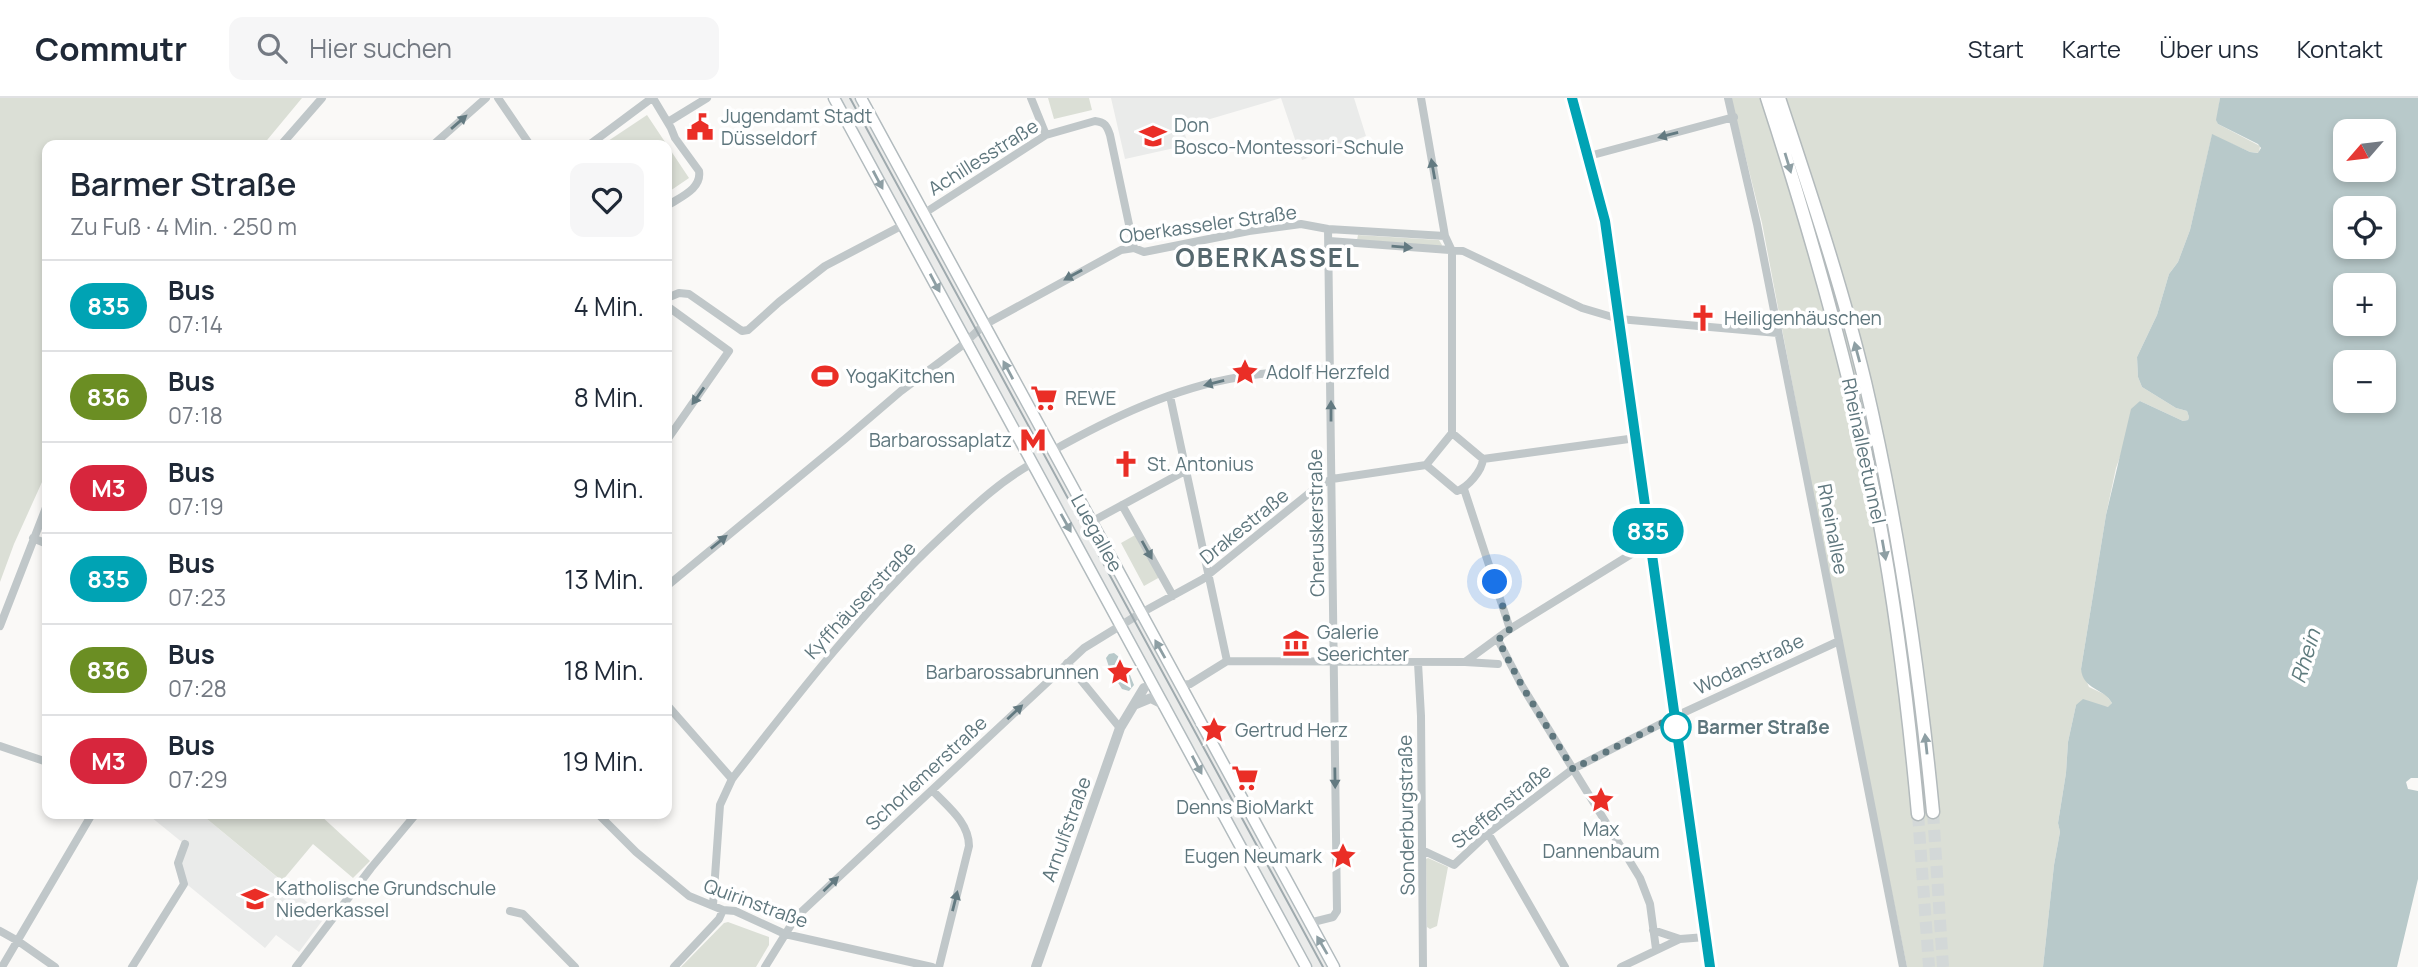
<!DOCTYPE html>
<html lang="de">
<meta charset="utf-8">
<style>
:root{--surface:#fff;--page:#f6f6f7;--text:#1f2937;--muted:#747a83;--line:#e0e1e3}
body{margin:0;font-family:Manrope,sans-serif;background:var(--page);color:var(--text);height:100vh;display:flex;flex-direction:column;font-size:26px;white-space:nowrap}
*{box-sizing:border-box;margin:0}
p{font-size:23px;color:var(--muted)}
.icon{flex:none;width:38px;height:38px;fill:none;stroke:currentColor;stroke-width:2;stroke-linecap:round;stroke-linejoin:round}
.map{position:relative;flex:1;overflow:hidden}
.panel{position:absolute;left:42px;top:42px;width:630px;height:679px;display:flex;flex-direction:column;background:var(--surface);border-radius:14px;box-shadow:0 4px 10px #0003}
.panel>*{flex:none}
.badge{padding:0 14px;border-radius:23px;font-size:24px;line-height:46px}
.needle{width:46px;rotate:242deg}
.buttons{position:absolute;left:2333px;top:21px;display:grid;gap:14px}
.buttons a{display:grid;place-items:center;width:63px;height:63px;border-radius:14px;background:var(--surface);box-shadow:0 4px 10px #0003;font-size:35px}
.you{position:absolute;width:35px;height:35px;margin:-18px;border:5px solid #fff;border-radius:50%;background:#1a73e8;box-shadow:0 0 0 10px #1a73e833}
.map>.badge{position:absolute;translate:-50% -50%;box-shadow:0 0 0 4px #fff}
.round{display:grid;place-items:center;flex:none;width:74px;height:74px;border-radius:14px;background:var(--page)}
.overview{display:flex;align-items:center;justify-content:space-between;height:119px;padding:0 28px}
h1{font-size:33px;font-weight:600;line-height:52px}
ul{padding:0;list-style:none}
li{display:flex;align-items:center;gap:21px;height:91px;padding:0 28px;border-top:2px solid var(--line)}
li div{flex:1}
li b{display:block;font-size:26px}
li em{font-style:normal}
li .badge{min-width:77px;font-weight:700;text-align:center}
header{display:flex;align-items:center;gap:42px;box-sizing:border-box;height:98px;padding:0 35px;background:var(--surface);border-bottom:2px solid var(--line)}
header strong{font-size:33px}
nav{display:flex;gap:38px;margin-inline-start:auto;font-size:24px}
.search{width:490px;height:63px;background:var(--page);display:flex;align-items:center;gap:18px;box-sizing:border-box;padding:0 24px;border-radius:14px;color:var(--muted);font-size:26px}
.map>svg:first-child{display:block}
</style>
<header>
<strong>Commutr</strong>
<div class="search"><svg class="icon" aria-label="search" viewBox="0 0 24 24"><circle cx="10" cy="10" r="6"/><path d="M15 15l6 6"/></svg>Hier suchen</div>
<nav><a>Start</a><a>Karte</a><a>Über uns</a><a>Kontakt</a></nav>
</header>
<div class="map">
<svg width="2418" height="869" viewBox="0 0 2418 869">
<rect width="100%" height="100%" fill="#faf9f7"/>
<!-- built -->
<path fill="#eaebea" d="M839,0H859L1329,869H1311Z
M1111,0H1281L1183,29L1188,47L1125,61Z
M1281,0H1354L1366,38L1302,62Z
M154,716H201L325,819L299,854L276,837L265,850L184,784L177,754L183,745L151,719Z"/>
<!-- green -->
<path fill="#dbdfd6" d="M0,0H302L263,47H47V373L14,446L0,484Z
M1048,0H1089L1092,12L1054,21Z
M1731,0H2220L2217,21L2218,26L2260,48L2259,55L2250,54L2212,37L2190,132L2178,164L2169,176L2157,217L2137,259L2138,279L2142,289L2176,310L2187,313L2189,319L2188,322L2183,323L2140,303L2116,370L2106,417L2081,571L2089,589L2106,597L2112,605L2109,609L2076,607L2068,644L2066,675L2058,725L2060,734L2054,767L2043,869H1907L1840,538L1762,125Z
M647,17L689,80L667,95V47H602Z
M1358,137L1439,142L1442,147L1441,149L1357,142Z
M1137,436L1160,479L1144,488L1121,445Z
M201,716H319L370,763L353,780L313,746L282,783Z
M1428,760L1448,769L1437,828L1430,831L1427,829L1426,761Z
M728,824L769,839V847L756,869H681L724,825Z"/>
<!-- water -->
<path fill="#b8c9ca" fill-rule="evenodd" d="M2220,0H2418V680H2411L2406,684L2408,691L2418,693V781L2397,869H2043L2054,767L2060,734L2058,725L2066,675L2068,644L2076,607L2083,601L2108,609L2112,605C2104,590 2083,592 2081,571L2106,417L2131,311L2140,303L2183,323L2188,322L2189,319L2187,313L2176,310L2142,289L2138,279L2137,259L2157,217L2169,176L2178,164L2190,132L2212,36L2250,54L2258,55L2261,50L2258,46L2218,26L2216,22ZM2345,33H2384V72H2345ZM2345,110H2384V149H2345ZM2345,187H2384V226H2345ZM2345,264H2384V303H2345Z
M1114,555C1126,563 1129,575 1134,587L1129,593L1122,591L1110,572L1106,560L1109,556Z"/>
<g fill="none" stroke-linecap="round" stroke-linejoin="round">
<!-- trunk-tunnel -->
<path stroke="#d3d8d8" stroke-width="12" stroke-dasharray="12 6" stroke-linecap="butt" d="M1933,714L1943,869
M1918,716L1929,869"/>
<defs>
<path id="secondary" d="M834,0L1306,869
M861,0L1334,869"/>
<path id="trunk" d="M1767,0C1812,138 1852,278 1879,421C1897,518 1909,617 1918,716
M1779,0C1810,94 1842,188 1865,284C1898,426 1919,569 1933,714"/>
</defs>
<!-- secondary casing -->
<use href="#secondary" stroke="#b2bbbe" stroke-width="13"/>
<!-- trunk casing -->
<use href="#trunk" stroke="#b3babc" stroke-width="15"/>
<!-- minor -->
<path stroke="#c0c7c9" stroke-width="8" d="M498,0L530,47
M653,0L671,30L675,40L699,73C702,91 680,99 667,108
M1031,0L1046,37
M1421,0L1445,138L1452,153V335
M1728,0L1757,126L1903,869
M668,24L707,0
M281,47L322,0
M433,47L486,0
M589,47L652,0
M1589,58L1734,19
M923,116L1046,37L1095,23C1105,24 1107,28 1110,37L1134,150
M1329,143L1463,153L1582,210L1619,221L1778,235
M667,200L679,195L689,196L742,233L748,232L779,204L825,168L903,127
M667,208L729,253L667,342
M1170,298L1227,563
M1452,335L1483,361C1482,373 1468,389 1457,393L1426,367Z
M1052,353C1111,320 1173,290 1240,279C1270,274 1300,272 1331,270
M1483,361L1636,340
M1464,391L1510,531
M1122,407L1173,498
M1091,424L1185,373
M33,440L47,446
M667,488L845,341L901,293L960,249L984,227L1121,152L1134,150L1144,154L1249,133L1301,126L1328,131L1445,138
M0,528L47,407
M1498,542L1522,588L1640,780L1650,806L1656,851
M1465,564L1498,566
M1067,565L1120,630
M1418,565L1421,618L1423,869
M1180,587L1190,586L1227,563L1465,564L1510,531L1633,455L1651,452
M667,607L732,681L720,707L713,807
M0,648L47,664
M732,681C798,596 863,512 941,439C970,412 998,384 1033,365
M932,692C947,708 969,724 969,748L939,869
M598,716L636,754L689,798L723,812L735,813L785,836L932,869
M1488,735L1565,869
M1422,752L1454,767L1488,735L1573,671L1674,619L1839,543
M510,813L523,816L575,869
M1309,825L1333,819L1337,813L1328,131
M1653,832L1680,841
M0,833L18,843L55,869
M2,869L92,716
M132,869L184,786L178,765L185,746
M296,869L371,770L416,716
M674,869L719,821L723,812
M765,869L796,819L1084,550L1141,515L1203,481L1318,388L1332,381L1426,367
M1621,869L1680,841L1706,839"/>
<!-- tertiary -->
<path stroke="#c0c7c9" stroke-width="10" d="M1572,0L1605,123L1710,869
M1134,607L1151,600L1165,607
M1036,869L1120,630L1144,590"/>
<!-- secondary -->
<use href="#secondary" stroke="#fff" stroke-width="10"/>
<!-- trunk -->
<use href="#trunk" stroke="#fff" stroke-width="12"/>
<!-- tram -->
<path stroke="#9faaae" stroke-width="2" d="M850,0L1323,869"/>
</g>
<!-- one-way arrows -->
<defs><path id="oneway-solid" d="M-6-.8H1V-3.2L6.5 0L1 3.2V.8H-6Z" transform="scale(1.75)"/></defs>
<g fill="#637a81">
<use href="#oneway-solid" transform="translate(459 24) rotate(-41)"/>
<use href="#oneway-solid" transform="translate(1668 37) rotate(165)"/>
<use href="#oneway-solid" transform="translate(1433 71) rotate(-100)"/>
<use href="#oneway-solid" transform="translate(1402 149) rotate(5)"/>
<use href="#oneway-solid" transform="translate(1073 177) rotate(151)"/>
<use href="#oneway-solid" transform="translate(1214 285) rotate(166)"/>
<use href="#oneway-solid" transform="translate(698 298) rotate(125)"/>
<use href="#oneway-solid" transform="translate(1331 313) rotate(-90)"/>
<use href="#oneway-solid" transform="translate(719 444) rotate(-39)"/>
<use href="#oneway-solid" transform="translate(1147 452) rotate(61)"/>
<use href="#oneway-solid" transform="translate(1015 614) rotate(-43)"/>
<use href="#oneway-solid" transform="translate(1335 680) rotate(89)"/>
<use href="#oneway-solid" transform="translate(831 786) rotate(-44)"/>
<use href="#oneway-solid" transform="translate(955 803) rotate(-76)"/>
</g>
<g fill="#8e9fa4">
<use href="#oneway-solid" transform="translate(1788 65) rotate(73)"/>
<use href="#oneway-solid" transform="translate(878 82) rotate(62)"/>
<use href="#oneway-solid" transform="translate(935 185) rotate(62)"/>
<use href="#oneway-solid" transform="translate(1857 254) rotate(-105)"/>
<use href="#oneway-solid" transform="translate(1008 272) rotate(-118)"/>
<use href="#oneway-solid" transform="translate(1066 425) rotate(61)"/>
<use href="#oneway-solid" transform="translate(1884 452) rotate(80)"/>
<use href="#oneway-solid" transform="translate(1160 551) rotate(-119)"/>
<use href="#oneway-solid" transform="translate(1926 646) rotate(-96)"/>
<use href="#oneway-solid" transform="translate(1197 667) rotate(62)"/>
<use href="#oneway-solid" transform="translate(1322 847) rotate(-120)"/>
</g>
<g fill="none" stroke-linecap="round" stroke-linejoin="round">
<defs>
<path id="line" d="M1572,0L1605,123L1710,869"/>
</defs>
<!-- line casing -->
<use href="#line" stroke="#fff" stroke-width="16"/>
<!-- line -->
<use href="#line" stroke="#00a3b4" stroke-width="10"/>
<!-- walk -->
<path stroke="#5e767d" stroke-width="7" stroke-dasharray="0 12.6" d="M1495,484L1510,531L1498,542L1522,588L1573,671L1674,619L1676,629"/>
</g>
<!-- icons -->
<defs>
<symbol id="civic-bare" viewBox="-9 -9 18 18"><path d="M-.6-6.5H3V-4.5H.6V-3L4-1V1h2V6H-6V1h2V-1L-.6-3ZM-1.2 2.5V6h2.4V2.5Z" fill="#ea2e26" stroke="#fff" stroke-width="2.5" paint-order="stroke"/></symbol>
<symbol id="school-bare" viewBox="-9 -9 18 18"><path d="M0-5L7-2L0 1L-7-2ZM-4 1L0 2.5L4 1V4Q0 6-4 4Z" fill="#ea2e26" stroke="#fff" stroke-width="2.5" paint-order="stroke"/></symbol>
<symbol id="church-bare" viewBox="-9 -9 18 18"><path d="M-1.2-6h2.4v3.5h3.3v2.4h-3.3V6h-2.4V-.1h-3.3v-2.4h3.3Z" fill="#ea2e26" stroke="#fff" stroke-width="2.5" paint-order="stroke"/></symbol>
<symbol id="sight-bare" viewBox="-9 -9 18 18"><path d="M0-6L1.8-2.2L6-1.7L2.9 1.2L3.7 5.4L0 3.3L-3.7 5.4L-2.9 1.2L-6-1.7L-1.8-2.2Z" fill="#ea2e26" stroke="#fff" stroke-width="2.5" paint-order="stroke"/></symbol>
<symbol id="stadium-bare" viewBox="-9 -9 18 18"><path d="M0-5a6.5 5 0 1 0 0 10a6.5 5 0 1 0 0-10ZM-3.5-1.8h7v3.6h-7Z" fill="#ea2e26" stroke="#fff" stroke-width="2.5" paint-order="stroke"/></symbol>
<symbol id="supermarket-bare" viewBox="-9 -9 18 18"><path d="M-6-5.5h2.5l.6 2H6L4.5 2H-2.5L-4.4-4H-6ZM-1.5 3.2a1.3 1.3 0 1 0 .1 0ZM3 3.2a1.3 1.3 0 1 0 .1 0Z" fill="#ea2e26" stroke="#fff" stroke-width="2.5" paint-order="stroke"/></symbol>
<symbol id="metro-bare" viewBox="-9 -9 18 18"><path d="M-5.5 5V-5H-3L0 0L3-5H5.5V5H3V-.5L0 4L-3-.5V5Z" fill="#ea2e26" stroke="#fff" stroke-width="2.5" paint-order="stroke"/></symbol>
<symbol id="museum-bare" viewBox="-9 -9 18 18"><path d="M0-6L6-3V-2H-6V-3ZM-5-1h2V3h-2ZM-1-1h2V3h-2ZM3-1h2V3H3ZM-6 4H6V6H-6Z" fill="#ea2e26" stroke="#fff" stroke-width="2.5" paint-order="stroke"/></symbol>
</defs>
<g fill-rule="evenodd">
<use href="#civic-bare" x="681" y="10" width="38" height="38"/>
<use href="#school-bare" x="1134" y="19" width="38" height="38"/>
<use href="#church-bare" x="1684" y="201" width="38" height="38"/>
<use href="#sight-bare" x="1226" y="255" width="38" height="38"/>
<use href="#stadium-bare" x="806" y="259" width="38" height="38"/>
<use href="#supermarket-bare" x="1025" y="281" width="38" height="38"/>
<use href="#metro-bare" x="1014" y="323" width="38" height="38"/>
<use href="#church-bare" x="1107" y="347" width="38" height="38"/>
<use href="#museum-bare" x="1277" y="526" width="38" height="38"/>
<use href="#sight-bare" x="1101" y="555" width="38" height="38"/>
<use href="#sight-bare" x="1195" y="613" width="38" height="38"/>
<use href="#supermarket-bare" x="1226" y="661" width="38" height="38"/>
<use href="#sight-bare" x="1582" y="683" width="38" height="38"/>
<use href="#sight-bare" x="1324" y="739" width="38" height="38"/>
<use href="#school-bare" x="236" y="782" width="38" height="38"/>
</g>
<!-- markers -->
<circle fill="#fff" stroke="#00a3b4" stroke-width="3.5" cx="1676" cy="629" r="14"/>
<g text-anchor="middle" dominant-baseline="central" stroke-width="7" stroke-linejoin="round" paint-order="stroke">
<!-- poi labels -->
<g font-size="19" fill="#5e767d" stroke="#fff" text-anchor="start">
<text x="721" y="18">Jugendamt Stadt<tspan x="721" dy="22">Düsseldorf</tspan></text>
<text x="1174" y="27">Don<tspan x="1174" dy="22">Bosco-Montessori-Schule</tspan></text>
<text x="1724" y="220">Heiligenhäuschen</text>
<text x="1266" y="274">Adolf Herzfeld</text>
<text x="846" y="278">YogaKitchen</text>
<text x="1065" y="300">REWE</text>
<text x="1012" y="342" text-anchor="end">Barbarossaplatz</text>
<text x="1147" y="366">St. Antonius</text>
<text x="1317" y="534">Galerie<tspan x="1317" dy="22">Seerichter</tspan></text>
<text x="1099" y="574" text-anchor="end">Barbarossabrunnen</text>
<text x="1235" y="632">Gertrud Herz</text>
<text x="1245" y="709" text-anchor="middle">Denns BioMarkt</text>
<text x="1601" y="731" text-anchor="middle">Max<tspan x="1601" dy="22">Dannenbaum</tspan></text>
<text x="1322" y="758" text-anchor="end">Eugen Neumark</text>
<text x="276" y="790">Katholische Grundschule<tspan x="276" dy="22">Niederkassel</tspan></text>
</g>
<!-- street labels -->
<g font-size="19" fill="#5e767d" stroke="#fff">
<text transform="translate(983 59) rotate(-32)">Achillesstraße</text>
<text transform="translate(1208 126) rotate(-8)">Oberkasseler Straße</text>
<text transform="translate(1864 353) rotate(78)">Rheinalleetunnel</text>
<text transform="translate(1316 425) rotate(-91)">Cheruskerstraße</text>
<text transform="translate(1244 428) rotate(-39)">Drakestraße</text>
<text transform="translate(1833 431) rotate(79)">Rheinallee</text>
<text transform="translate(1097 435) rotate(61)">Luegallee</text>
<text transform="translate(860 502) rotate(-47)">Kyffhäuserstraße</text>
<text transform="translate(1749 566) rotate(-25)">Wodanstraße</text>
<text transform="translate(926 675) rotate(-43)">Schorlemerstraße</text>
<text transform="translate(1501 708) rotate(-39)">Steffenstraße</text>
<text transform="translate(1406 717) rotate(-91)">Sonderburgstraße</text>
<text transform="translate(1066 731) rotate(-70)">Arnulfstraße</text>
<text transform="translate(756 805) rotate(20)">Quirinstraße</text>
</g>
<!-- stop labels -->
<g font-size="19" font-weight="bold" fill="#5e767d" stroke="#fff" text-anchor="start">
<text x="1697" y="629">Barmer Straße</text>
</g>
<!-- water labels -->
<g font-size="21" font-style="italic" fill="#5e7b7d" stroke="#fff">
<text transform="translate(2305 558) rotate(-73)">Rhein</text>
</g>
<!-- district labels -->
<g font-size="26" font-weight="bold" letter-spacing="2" fill="#56686e" stroke="#fff">
<text x="1268" y="159">OBERKASSEL</text>
</g>
</g>
</svg>
<div class="buttons">
<a><svg class="needle" viewBox="-14 -14 28 28"><path d="M0-13l5 13h-10z" fill="#e53935"/><path d="M0 13l5-13h-10z" fill="#747a83"/></svg></a>
<a><svg class="icon" aria-label="locate" viewBox="0 0 24 24"><circle cx="12" cy="12" r="6"/><path d="M12 2v4M12 18v4M2 12h4M18 12h4"/></svg></a>
<a>+</a>
<a>−</a>
</div>
<div class="you" style="left:1495px;top:484px"></div>
<b class="badge" style="left:1648px;top:433px;background:#00a3b4;color:#fff">835</b>
<section class="panel">
<div class="overview"><div><h1>Barmer Straße</h1><p>Zu Fuß · 4 Min. · 250 m</p></div><a class="round"><svg class="icon" aria-label="heart" viewBox="0 0 24 24"><path d="M12 20l-8-8c-3-5 5-10 8-4 3-6 11-1 8 4z"/></svg></a></div>
<ul>
<li><span class="badge" style="background:#00a3b4;color:#fff">835</span><div><b>Bus</b><p>07:14</p></div><em>4 Min.</em></li>
<li><span class="badge" style="background:#6b8e23;color:#fff">836</span><div><b>Bus</b><p>07:18</p></div><em>8 Min.</em></li>
<li><span class="badge" style="background:#d7263d;color:#fff">M3</span><div><b>Bus</b><p>07:19</p></div><em>9 Min.</em></li>
<li><span class="badge" style="background:#00a3b4;color:#fff">835</span><div><b>Bus</b><p>07:23</p></div><em>13 Min.</em></li>
<li><span class="badge" style="background:#6b8e23;color:#fff">836</span><div><b>Bus</b><p>07:28</p></div><em>18 Min.</em></li>
<li><span class="badge" style="background:#d7263d;color:#fff">M3</span><div><b>Bus</b><p>07:29</p></div><em>19 Min.</em></li>
</ul>
</section>
</div>
